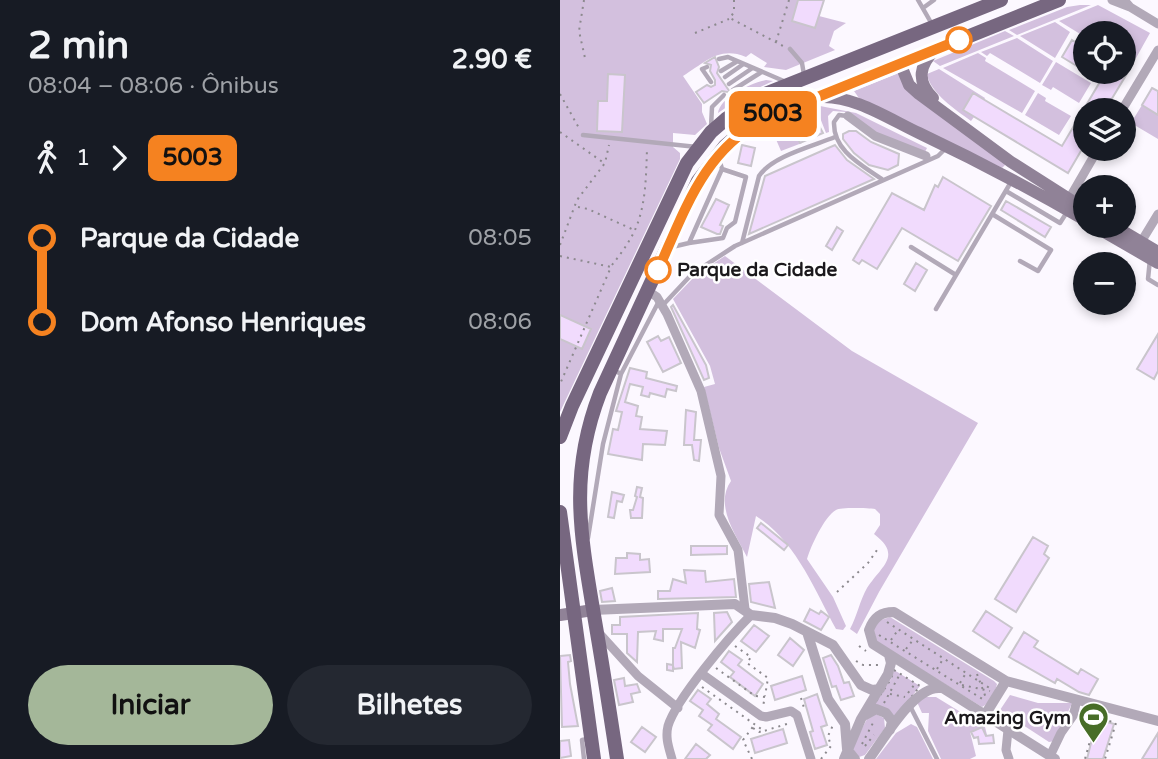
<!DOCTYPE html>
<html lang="pt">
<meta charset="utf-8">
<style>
:root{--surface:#171b24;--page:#242831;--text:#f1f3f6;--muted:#9ea1a6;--accent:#a4b799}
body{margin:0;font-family:"Varela Round",sans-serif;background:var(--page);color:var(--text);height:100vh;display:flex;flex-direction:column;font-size:26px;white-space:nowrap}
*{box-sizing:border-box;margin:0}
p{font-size:23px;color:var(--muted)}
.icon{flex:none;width:38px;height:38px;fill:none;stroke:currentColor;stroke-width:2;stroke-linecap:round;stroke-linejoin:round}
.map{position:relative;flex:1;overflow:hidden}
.panel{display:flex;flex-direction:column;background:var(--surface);width:560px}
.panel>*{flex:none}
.badge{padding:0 14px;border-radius:10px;font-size:24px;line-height:46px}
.tools{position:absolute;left:513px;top:21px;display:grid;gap:14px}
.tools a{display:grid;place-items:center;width:63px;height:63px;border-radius:50%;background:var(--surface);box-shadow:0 4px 10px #0003;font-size:35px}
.map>.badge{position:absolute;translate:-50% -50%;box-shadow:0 0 0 4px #fff}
.legs{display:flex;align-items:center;gap:10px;height:77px;padding:0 28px;font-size:23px}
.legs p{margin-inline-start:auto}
.head{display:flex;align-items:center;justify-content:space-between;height:119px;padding:0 28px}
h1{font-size:38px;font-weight:700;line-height:52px}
.button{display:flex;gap:14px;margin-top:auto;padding:14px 28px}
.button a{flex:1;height:80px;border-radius:42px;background:var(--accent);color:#111;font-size:28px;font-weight:700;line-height:80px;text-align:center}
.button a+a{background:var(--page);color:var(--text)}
ul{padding:0 28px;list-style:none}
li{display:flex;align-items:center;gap:24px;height:84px;font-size:26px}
li i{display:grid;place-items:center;width:10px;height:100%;margin:0 9px;background:currentColor}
li i::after{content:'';width:18px;height:18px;margin:-9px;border:5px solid;border-radius:50%;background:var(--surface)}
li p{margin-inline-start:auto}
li:first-child i{background:linear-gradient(#0000 50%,currentColor 0)}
li:last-child i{background:linear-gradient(currentColor 50%,#0000 0)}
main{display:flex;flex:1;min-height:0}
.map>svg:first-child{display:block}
</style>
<main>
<section class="panel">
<div class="head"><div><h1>2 min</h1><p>08:04 – 08:06 · Ônibus</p></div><b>2.90 €</b></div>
<div class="legs"><svg class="icon" aria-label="walk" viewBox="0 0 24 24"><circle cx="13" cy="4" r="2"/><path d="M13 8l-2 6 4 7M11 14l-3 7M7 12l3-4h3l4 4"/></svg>1<svg class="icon" aria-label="forward" viewBox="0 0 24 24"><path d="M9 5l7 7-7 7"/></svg><b class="badge" style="background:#f58220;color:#111">5003</b></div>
<ul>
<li><i style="color:#f58220"></i><b>Parque da Cidade</b><p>08:05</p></li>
<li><i style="color:#f58220"></i><b>Dom Afonso Henriques</b><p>08:06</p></li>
</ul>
<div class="button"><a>Iniciar</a><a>Bilhetes</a></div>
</section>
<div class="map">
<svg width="598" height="759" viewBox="0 0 598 759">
<rect width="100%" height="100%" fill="#fcf8ff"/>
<!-- green -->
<path fill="#d3c0de" d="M0,0H238L232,21L255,28L259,16L286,23L274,31L269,46L275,50L226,70L204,67L207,63L191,53L186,57C159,46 146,62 123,76L142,104V112L147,124L135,135L113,133V147L120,153V159L0,412Z
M520,5H531L457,35L449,30L507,7Z
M538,5L590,33L576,58L564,51V33H525V37L499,21Z
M495,22L510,32L495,58L460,36Z
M445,31L454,36L380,66L373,61Z
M457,38L493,61L480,83L430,53L427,56L421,52Z
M418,53L426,58L425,61L475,91L462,113L383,68Z
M496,62L531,83L519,103L493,87L491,90L482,85Z
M379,69L425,98L424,100L413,94L403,110L414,117L411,121C396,110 370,93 367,74Z
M341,72L444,162L445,165L442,168L301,101L294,91Z
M206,80L213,81L186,94L158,113C160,97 191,83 206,80Z
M478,93L486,98L485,101L511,116L499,135L465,115Z
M255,105L296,113L367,148L365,152L320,135L286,112L273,111L268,116L269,132L266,133Z
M582,105L598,115V139L571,123Z
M231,114L242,143L221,151L209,123Z
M165,256L292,351L418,423L319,592L297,634L290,629C297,616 300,600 307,588C321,566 343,556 314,534L320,525V514L315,509C308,508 280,507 276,510C264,517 251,546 247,559L273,597L286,626L283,630L276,629C255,590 235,540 196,516L187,557C176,535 154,505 171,481L159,448L144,387L155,384L150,366L113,299L136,275Z
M330,617L434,681L437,684C435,693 430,703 422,707L317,642L313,628L318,621Z
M334,670L360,686L334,719L313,706L331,679Z
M450,695L478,703H512L495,741L489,742L440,710Z
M365,697H376L425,727L427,735H424L423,729L410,732L416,756L410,759H381L368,731L369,713H362L357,702Z
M316,714L324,718L325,728L305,755L299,757L292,748L308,717Z
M351,724L357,727L373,759H316L336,733Z"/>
<!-- building -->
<path fill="#f1dbfd" stroke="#c9c5cc" stroke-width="2" d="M238,0H264L255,28L232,21Z
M512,40L525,48V71L502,57Z
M155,57L159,67L157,73L172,95L168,97V92L162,91L144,103L136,92L147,85L151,87L155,85V80L150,71L151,65L145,63Z
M527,72H568L545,110H525V144L508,173L403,110L413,93L502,146L541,80Z
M48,74L65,75L62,132L37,131L38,101H47Z
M592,88L598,91V115L582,105Z
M251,111L263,133L240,143L236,134L244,131L238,116Z
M289,131H296L311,142L339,154L338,165L328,170L309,165L294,153L283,139V134Z
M182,145L195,148L191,166L178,163Z
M275,145L287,160L314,179L189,234L205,176Z
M383,177L431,206L398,261L342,228L317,269L302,260L299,264L293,260L332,193L364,210L375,185L378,187Z
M156,199L169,205L160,225L163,226L160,234H157L141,227Z
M446,201L491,227L485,237L441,210Z
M277,227L283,231L272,250L266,246Z
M356,263L367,270L355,291L344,284Z
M113,305L146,365L149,378L144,380L111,307Z
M0,315L31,329L22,349L0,339Z
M598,334V371L594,379L577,369Z
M98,336L101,341L109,337L121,363L103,372L87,342Z
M70,368L87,372L86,378L117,386L116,391L107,389L105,397L90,393L89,397L81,395L83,387L70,384L65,402L78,406L76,416L82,417L80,429L107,431L105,445L83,444L82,460L48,454L53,429L58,430L62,412L56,411Z
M126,410L136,412L134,440H141L139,461L134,460L132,445H124Z
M77,487L82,488L80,497L83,498L82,518H71L70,510H73L77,497L75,496Z
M52,492L64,495L62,502L57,501L54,518L48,517Z
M201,523L228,545L224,550L197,528Z
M473,537L488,546L484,554L489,558L456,612L435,599Z
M131,546H167V554L131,555Z
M67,553L80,554V560L89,559L90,572L55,574L56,558H67Z
M124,570L145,571L146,582L174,579L176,597L98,599V591H110L113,579L126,583Z
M209,582L215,608L191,602L189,584Z
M52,588L55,601L42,602L40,591Z
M250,609L259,614L261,611L269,617L261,630L244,621Z
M426,611L452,628L439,648L413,631Z
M167,612L172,622L155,641L154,613Z
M138,613L137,629L140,630L135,648L121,642L122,668L114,669L113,666V671L107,670V664L113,665V648H115L122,629H103V641L94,639L96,631L78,632L77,662L67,653V634H52V625H60V617Z
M194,625L209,636L196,652L181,641Z
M464,632L478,641L474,647L518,674L521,669L538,679L529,695L519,692L497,679L495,683L449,657Z
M230,638L244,650L233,666L218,655Z
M169,651L182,660L178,665L203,684L195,696L170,677L174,672L161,662Z
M10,655L11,661L8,662L10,684L18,726L2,727L0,656Z
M271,655L278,666L284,683L289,682L294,696L281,700L276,686L272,687L263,658Z
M242,676L246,690L215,700L211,686Z
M64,678L65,686L77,684L80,692L71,694L73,702L59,705L54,680Z
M138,690L151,699L147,704L159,714L156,719L181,737L173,749L148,730L152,725L139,716L143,710L130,701Z
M257,694L267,725L261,727L267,745L255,749L250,732L253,731L244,699Z
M537,719L554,724L543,759H527Z
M82,727L96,737L85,752L71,742Z
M422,727L426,736L433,735L434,743L419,744L418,737L414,738L411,732Z
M223,729L227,743L195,753L191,739Z
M598,733V759H582Z
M9,740L11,756L0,758V741Z
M136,744L150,755L146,759H125Z"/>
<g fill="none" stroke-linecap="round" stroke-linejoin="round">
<!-- path -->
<path stroke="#8c898e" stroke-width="2" stroke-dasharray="2 5" stroke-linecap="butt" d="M24,0L19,31L25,58
M174,0V12L170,18L223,46
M135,33L169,19
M216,42L229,0
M0,94L20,130
M0,132L44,163
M18,207L28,209L74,230
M0,245L17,200L45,163L49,145
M0,256L51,267L0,384
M52,265C60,255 68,244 74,232C86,207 86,177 87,149
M277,592L308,563L317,550
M327,622L431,689
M319,635L424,700
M331,640L338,630
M175,646L191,657L187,663L208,678L205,696
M299,646L306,651
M346,649L353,640
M296,661L303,665H320
M156,668L195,696L205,697L203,706
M377,669L383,659
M334,670L360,686L334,719L326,709L313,706L331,679Z
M417,674L426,698
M400,683L406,673
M402,685L430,691
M142,687L204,731L230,723
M348,693L355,684
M330,694L345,697
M241,698L245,711
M324,703L340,674
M524,712L537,716L525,759
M536,717L556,723L545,759
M193,728L199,732L203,731
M302,744L314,721
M305,746L314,735
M192,759L183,740L195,724
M261,759L271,746L268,736L274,723"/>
<!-- service -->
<path stroke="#b2a9b8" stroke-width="4.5" d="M358,0L373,26
M363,8L374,0
M230,49L242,63L244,75
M159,59L168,57L226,82
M147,67L142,69L151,82
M161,71L176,62
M165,77L182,65
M169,84L191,69
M173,90L200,73
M287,116L279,115L274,122C273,151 302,165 323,180
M151,127L152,107L164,95
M23,135L137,147
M446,191L500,223L507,212
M432,214L491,250L478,271L460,261
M129,243L163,238L167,228L175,222L186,177L162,169
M182,243L199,176C212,156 253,146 275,137
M112,247L129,243L162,169L159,158
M351,247L396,275
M590,259L588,279L598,285
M103,305L132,274L175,246L378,156L386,148
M376,309L451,182
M52,369L61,374L99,301
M28,538L43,444L61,374
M350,706L377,759
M24,759L22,740L27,739"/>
<!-- minor -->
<path stroke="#b2a9b8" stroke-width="9" d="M552,0L570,7L564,0
M570,7L598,24
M562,110L598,50
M288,116L315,136L366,156
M509,199L538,149
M581,242L598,214
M88,291L97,297L107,314L141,391L161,476L159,515L178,550L185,609
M38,632L78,676L118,708
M142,674L201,716L206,717L231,711L237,715L251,759
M448,730L446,750L449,759
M490,756L501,733L513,716L517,700
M112,759C109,748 105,738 108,726C116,699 170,636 191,615"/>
<!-- tertiary -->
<path stroke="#b2a9b8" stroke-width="10" d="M33,610L175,604L191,615L215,618L232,624L273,645L301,685L312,690L320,689
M247,632L268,699L285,724L287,749L295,759
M305,715L316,709L326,713L332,721L330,730
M425,715L446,681
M284,759L301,719L328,674L331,663L329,655
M309,759C324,739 354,686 380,688
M495,759L313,644L309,630C314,617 321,612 334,612L446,681L598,721"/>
<!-- secondary -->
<path stroke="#908297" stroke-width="12" d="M340,63L349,85L359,94L451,162L525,209
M260,97C294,95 329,119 359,133C416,160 471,189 525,220
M373,98C356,81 359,65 376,49
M534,226L598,263
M554,226L598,252
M0,615L33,610"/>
<!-- primary -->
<path stroke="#776780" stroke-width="14" d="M0,437L12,406L127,163L151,132L166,119L205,94L441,0
M0,512L34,759
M57,759C50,713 43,667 35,621C21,537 8,476 40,393L138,181L165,146L179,134L208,117L499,0"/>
</g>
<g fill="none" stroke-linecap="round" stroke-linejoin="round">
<defs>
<path id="line-1" d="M98,270C126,208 144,149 208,117L399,40"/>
</defs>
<!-- line-1 casing -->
<use href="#line-1" stroke="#fff" stroke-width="16"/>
<!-- line-1 -->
<use href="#line-1" stroke="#f58220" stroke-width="10"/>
</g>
<!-- icons -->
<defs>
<symbol id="stadium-pin" viewBox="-11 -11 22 30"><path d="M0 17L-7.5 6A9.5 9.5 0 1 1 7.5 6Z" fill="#476d27" stroke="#fff"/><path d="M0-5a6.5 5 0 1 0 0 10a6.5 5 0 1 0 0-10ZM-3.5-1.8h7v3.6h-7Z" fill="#fff"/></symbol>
</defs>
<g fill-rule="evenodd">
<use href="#stadium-pin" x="516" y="700" width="35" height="47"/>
</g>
<!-- markers -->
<g fill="#fff" stroke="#f58220" stroke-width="3.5">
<circle cx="399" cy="40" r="12"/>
<circle cx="98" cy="270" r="12"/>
</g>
<g text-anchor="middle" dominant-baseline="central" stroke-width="5" stroke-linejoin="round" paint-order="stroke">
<!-- stop labels -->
<g font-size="19" font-weight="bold" fill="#1b191c" stroke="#fff" text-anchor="start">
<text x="117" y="270">Parque da Cidade</text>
</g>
<!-- poi labels -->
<g font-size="19" font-weight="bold" fill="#1b191c" stroke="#fff" text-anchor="end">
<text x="511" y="718">Amazing Gym</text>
</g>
</g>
</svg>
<div class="tools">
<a><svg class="icon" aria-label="locate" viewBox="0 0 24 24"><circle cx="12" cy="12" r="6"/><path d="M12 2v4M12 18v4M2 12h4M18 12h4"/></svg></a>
<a><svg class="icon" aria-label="layers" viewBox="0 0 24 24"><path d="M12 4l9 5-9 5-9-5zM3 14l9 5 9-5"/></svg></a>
<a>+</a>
<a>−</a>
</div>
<b class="badge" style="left:213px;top:114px;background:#f58220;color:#111">5003</b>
</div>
</main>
